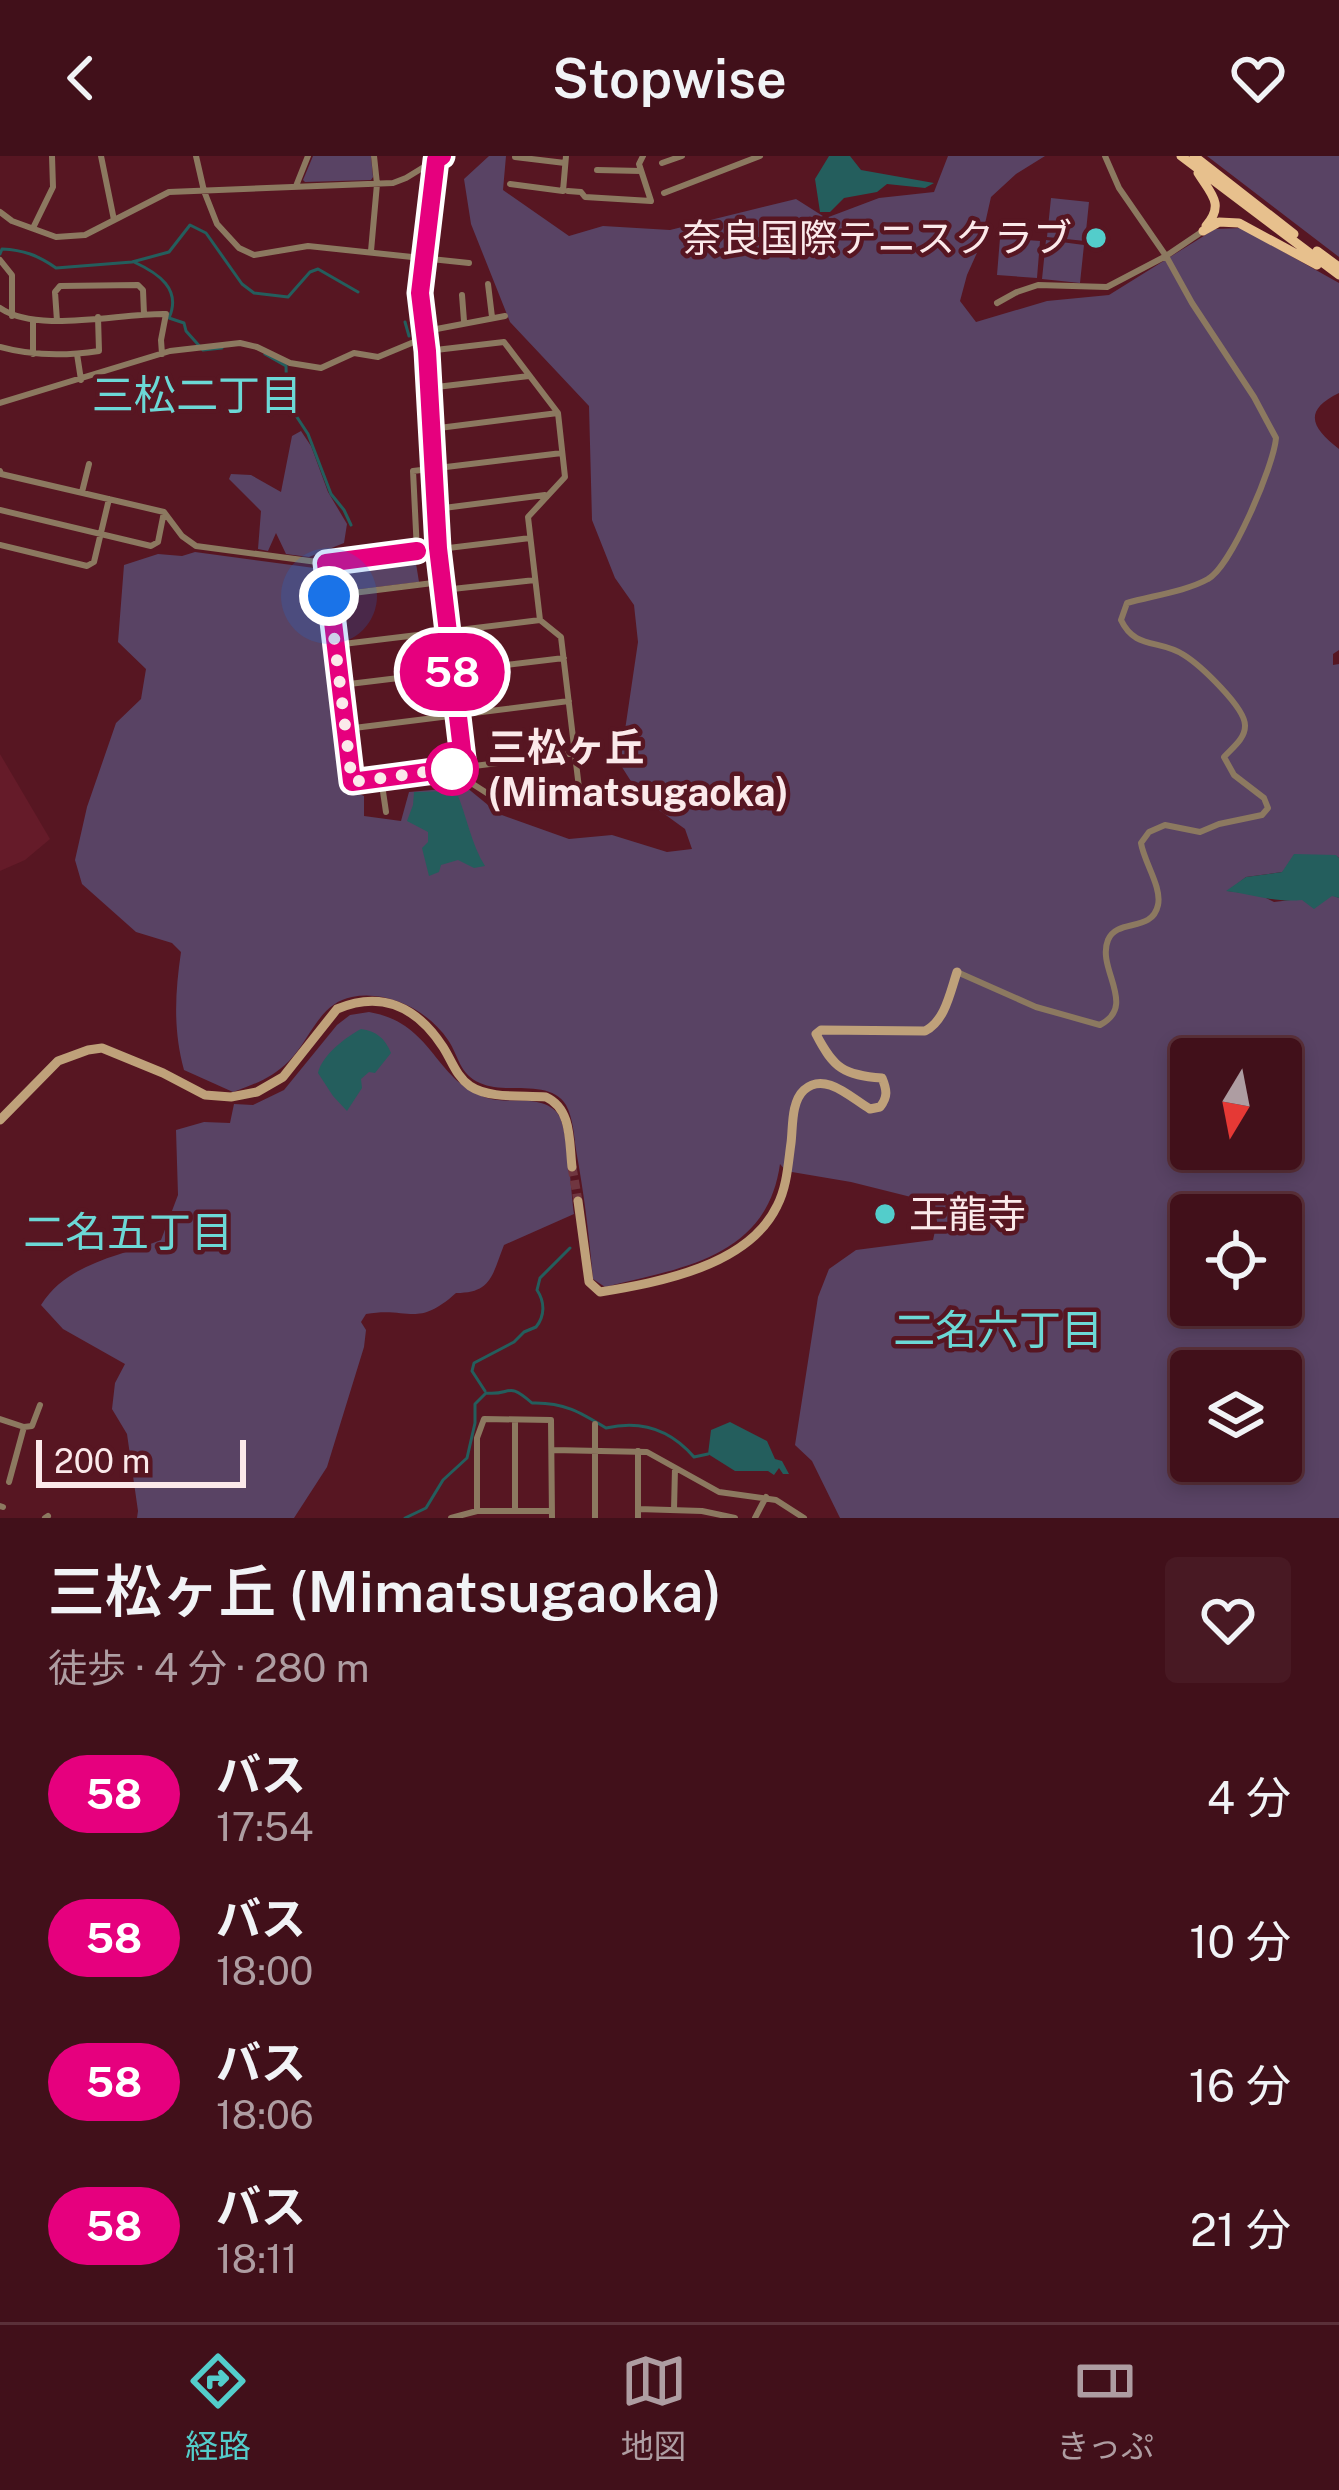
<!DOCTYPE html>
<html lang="ja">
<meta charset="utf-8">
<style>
:root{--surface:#41101a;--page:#481923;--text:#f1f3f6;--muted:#ae9da2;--line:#5a3039;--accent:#53cdcb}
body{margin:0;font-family:"Public Sans","Noto Sans JP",sans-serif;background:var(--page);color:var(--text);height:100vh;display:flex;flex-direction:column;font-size:45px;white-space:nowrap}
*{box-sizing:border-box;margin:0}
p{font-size:39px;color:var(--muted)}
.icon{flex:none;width:66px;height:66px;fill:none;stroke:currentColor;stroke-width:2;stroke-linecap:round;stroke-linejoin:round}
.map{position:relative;height:1362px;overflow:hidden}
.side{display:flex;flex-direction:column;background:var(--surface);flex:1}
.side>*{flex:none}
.badge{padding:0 24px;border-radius:39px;font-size:42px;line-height:78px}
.needle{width:78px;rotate:190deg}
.controls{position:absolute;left:1170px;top:882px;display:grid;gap:24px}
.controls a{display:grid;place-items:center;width:132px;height:132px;border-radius:12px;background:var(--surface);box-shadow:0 6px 18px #0003,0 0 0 3px var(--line);font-size:60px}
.scale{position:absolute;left:36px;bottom:30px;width:210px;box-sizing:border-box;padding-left:12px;border:6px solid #fbe9ea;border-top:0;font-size:33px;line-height:42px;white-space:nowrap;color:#fbe9ea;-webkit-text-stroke:9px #571622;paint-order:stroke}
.you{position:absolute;width:60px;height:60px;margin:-30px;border:9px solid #fff;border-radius:50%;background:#1a73e8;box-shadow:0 0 0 18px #1a73e833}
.map>.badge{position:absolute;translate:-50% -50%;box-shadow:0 0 0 6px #fff}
.round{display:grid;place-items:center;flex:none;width:126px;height:126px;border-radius:12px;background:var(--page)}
.head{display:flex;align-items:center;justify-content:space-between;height:204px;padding:0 48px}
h1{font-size:57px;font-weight:600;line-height:90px}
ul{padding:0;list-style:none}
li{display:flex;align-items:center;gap:36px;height:144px;padding:0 48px}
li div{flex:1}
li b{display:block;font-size:45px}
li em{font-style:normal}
li .badge{min-width:132px;font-weight:700;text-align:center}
header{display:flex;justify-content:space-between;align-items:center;height:156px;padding:0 48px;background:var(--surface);font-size:54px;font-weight:600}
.tabs{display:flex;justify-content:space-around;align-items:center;height:168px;border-top:3px solid var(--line);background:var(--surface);font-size:33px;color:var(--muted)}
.tabs a{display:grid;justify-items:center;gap:6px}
.tabs .active{color:var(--accent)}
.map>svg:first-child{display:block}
</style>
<header><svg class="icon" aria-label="back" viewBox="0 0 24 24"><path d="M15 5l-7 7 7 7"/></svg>Stopwise<svg class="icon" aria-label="heart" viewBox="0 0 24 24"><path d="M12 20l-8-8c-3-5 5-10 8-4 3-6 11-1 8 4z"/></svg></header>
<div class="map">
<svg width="1339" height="1362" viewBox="0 0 1339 1362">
<rect width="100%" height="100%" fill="#571622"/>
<!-- built -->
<path fill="#651b29" d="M0,598L50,683L25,704L0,715Z"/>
<!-- green -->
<path fill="#594364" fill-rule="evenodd" d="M313,0H371L373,21L371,24L305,26L303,24Z
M489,0H506L503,34L569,80L603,70L670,74L796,43L826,62L879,42L934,36L948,0H1045L1016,18L991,41L980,90L967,119L960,145L976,166L1047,145L1109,139L1215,73L1241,72L1339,127V237C1302,255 1312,272 1339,293V494L1333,498V509L1339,508V702L1335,699L1282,716L1246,721L1228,735L1260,739L1274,746L1332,739L1339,742V1362H840L812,1305L795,1289L818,1141L829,1113L856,1094L933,1084L937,1066L935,1047L851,1026L786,1015L780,1008C767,1102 681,1112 605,1131L593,1123C589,1079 584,1037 576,994C574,979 573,962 566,949C550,922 505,939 480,927C459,918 459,900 448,884C428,854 387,834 352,841C319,847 310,884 289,905C272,922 255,928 233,936L184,914C173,874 175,837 181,796L172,787L136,776L82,728L75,704L87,651L116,567L141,543L146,513L118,486L124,409L158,398L182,400L195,396L322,413L340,630L364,640V660L401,665L409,636L466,631L499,658L569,683L612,679L667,696L692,693L685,673L641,641L620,608L638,486L634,449L615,422L592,364L589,250L510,166L471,68L464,23ZM1191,903H1281V993H1191ZM1191,1059H1281V1149H1191ZM1191,1215H1281V1305H1191Z
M1207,0H1339V101Z
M1051,42L1089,46L1085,85L1047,81Z
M1000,82L1040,85L1037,122L997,119Z
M1046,84L1084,89L1080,127L1042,123Z
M301,275L311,290L328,336L347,368L344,387L309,401L286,398L276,377L268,395L258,393L261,355L229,323L231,318L251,319L281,336L292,280Z
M414,395L419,426L336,436L332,433L330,408Z
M369,856C434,867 433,924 487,942C508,949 542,937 558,958C568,971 571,1038 574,1058L504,1089C492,1119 492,1137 456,1137C416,1173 409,1150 366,1158L361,1166L366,1174L364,1191L327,1311L294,1362H137L138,1355L127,1278L112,1253L115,1227L125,1208L63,1173L41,1149C67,1107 118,1101 161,1084L178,1039L176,974L204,966L230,967L234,948L253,949L284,934L337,869L350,859Z"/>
<!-- water -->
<path fill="#245e5d" d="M829,0H850L861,14L934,27L925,32L887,28L877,36L844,42L830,56H820L815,23Z
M456,635C467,660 471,688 485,710L474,712L458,704L441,709L439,716L429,720L422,692L428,686V676L407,665L413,649L414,636Z
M1294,698L1336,699L1339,702V742L1332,740L1314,753L1302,744C1275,747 1252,738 1226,735L1246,721L1282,716Z
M361,873C376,875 385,882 391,897L375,917L369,916L361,923L362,932L347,955L333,940L318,917C322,899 346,881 361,873Z
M730,1266L767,1285L775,1303L782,1305L789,1318H783L779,1312L774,1319L768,1315H735L708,1298L711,1274Z"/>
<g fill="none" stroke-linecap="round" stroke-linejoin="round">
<!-- stream -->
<path stroke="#245e5d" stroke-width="3" d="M0,98L2,93C23,94 38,99 56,112L132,106L169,96L190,69L206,77L242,128L254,137L288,141L310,116L318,113L358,136
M134,106C158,117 182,133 169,162L184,167L186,175L203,194L222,192
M405,166L409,180
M265,198L286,210L287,246L308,278L331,338L344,354L351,369
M485,1235L472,1215L474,1207L514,1186L524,1176L536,1171C545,1160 545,1146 537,1134L540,1122L570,1092
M405,1362L426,1352L443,1324L467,1302L475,1267V1248L486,1237C512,1240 506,1224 532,1247C563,1246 580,1256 606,1272C640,1264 670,1273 694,1301L708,1298"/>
<!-- secondary-tunnel -->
<path stroke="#703640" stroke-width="9" stroke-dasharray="9 4.5" stroke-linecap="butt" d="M572,1011L578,1045"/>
<!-- street -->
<path stroke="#8c7960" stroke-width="6" d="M101,0L114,64
M196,0L204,35L217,68L239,92L254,99L308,90L469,107
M515,1L565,7
M662,7L682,0
M597,14L641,15
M510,28L563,35L566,0
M296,30L308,0
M568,35L581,36L585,41L651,45L639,8L643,0
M664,37L760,0
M0,56L12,65L56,81L85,79L169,36L393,27L406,22L442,0
M33,72L53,31L52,0
M371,95L377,28L374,0
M0,104L12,119V160
M488,128L492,161
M462,139L464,165
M997,147L1017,136L1038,129L1107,131L1166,100L1203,75
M0,152C37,178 119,157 166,158L161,184L162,198
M57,165L55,136L60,130L138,129L143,134L144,158
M426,175L505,160
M0,191C32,200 66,200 99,195L98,161
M33,198V166
M77,198L81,224
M428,232L529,220
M0,247L170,195L240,187L257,191L290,207L321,212L354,197L378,201L414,186L425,179
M431,273L558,257
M0,315L1,318L164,356L182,380L196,390L325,407L530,382
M82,336L89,308
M436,353L545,339
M0,354L151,390L158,386L164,356
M0,389L87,410L94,406L109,343
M417,395L413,315L562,297
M325,407L352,626L455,612L465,623L504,648L572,639L579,632L561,481L540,464L528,361L565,321L558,257L504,186L427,195
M443,434L535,424
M329,440L441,426
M335,489L540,464
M341,529L564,502
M346,573L569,545
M466,611L576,597
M381,622L386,656
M957,816L1036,851L1100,869C1138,849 1096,813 1108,784C1117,762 1152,777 1158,749C1162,731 1144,706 1141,687L1149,676L1165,669L1200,676L1219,668L1262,659L1268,652L1264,642L1234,619L1224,601C1232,592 1245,583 1245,570C1246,552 1200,509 1184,499C1160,483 1135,494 1121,464L1127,447C1151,440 1187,435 1208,423C1231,411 1274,309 1276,282L1254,241L1192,147L1166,100L1119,32L1105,0
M0,1263L24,1271L9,1326
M515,1264V1355
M24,1271L32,1270L40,1249
M553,1294L647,1296L719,1336L776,1344L804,1362
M0,1350L3,1351
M638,1353L702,1355L735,1362
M674,1354L675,1312
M477,1355V1282L484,1263L551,1264L552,1362
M45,1362L48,1360
M451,1362L477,1355H552
M595,1362V1268
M638,1362V1295
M755,1362L766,1341"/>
<!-- secondary -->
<path stroke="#bfa17a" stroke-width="9" d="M436,0L420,137L427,195L438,392L464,611L455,612
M0,964L58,905L88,894L102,892L163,917L205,939L231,941L257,936L283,921L337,853C382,834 417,851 443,891C452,905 456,920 470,930C489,943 523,939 546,941C572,953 569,985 572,1011
M578,1045L589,1126L600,1136C660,1126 748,1110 777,1050C787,1031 788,1008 791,987C793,971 791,946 804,934C825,915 851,942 870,953L880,951C888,941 887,934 882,922C844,919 834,913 816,878L821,874L925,875C945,865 950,837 957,816"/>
<!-- primary -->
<path stroke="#e7c08d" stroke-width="9" d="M1181,0L1339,119
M1194,0L1294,78
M1198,17C1211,38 1225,48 1206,70
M1203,75L1219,66L1239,67L1317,109
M1317,95L1339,111"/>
</g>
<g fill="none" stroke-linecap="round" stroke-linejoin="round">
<defs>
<path id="line" d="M417,395L326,407L352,626L464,611L438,392L427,195L420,137L436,4L442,0"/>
</defs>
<!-- line casing -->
<use href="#line" stroke="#fff" stroke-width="27"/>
<!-- line -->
<use href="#line" stroke="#e6007e" stroke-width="18"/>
<!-- walk -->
<path stroke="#fbe9ea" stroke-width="12" stroke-dasharray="0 21.6" d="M329,440L352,626L455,612L452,613"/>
</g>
<!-- markers -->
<g fill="#53cdcb" stroke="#571622" stroke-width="4.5">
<circle cx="1096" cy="82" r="12"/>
<circle cx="885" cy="1058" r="12"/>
</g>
<circle fill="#fff" stroke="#e6007e" stroke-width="6" cx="452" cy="613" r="24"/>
<g text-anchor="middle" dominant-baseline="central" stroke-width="9" stroke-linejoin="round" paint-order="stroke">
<!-- poi labels -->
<g font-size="39" fill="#fbe9ea" stroke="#571622" text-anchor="end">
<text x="1072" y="82">奈良国際テニスクラブ</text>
<text x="909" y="1058" text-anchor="start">王龍寺</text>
</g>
<!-- stop labels -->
<g font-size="39" font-weight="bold" fill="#fbe9ea" stroke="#571622" text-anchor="start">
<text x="488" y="591">三松ヶ丘<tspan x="488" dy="45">(Mimatsugaoka)</tspan></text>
</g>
<!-- neighbourhood labels -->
<g font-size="42" fill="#6cd8d6" stroke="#571622">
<text x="197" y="238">三松二丁目</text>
<text x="128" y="1075">二名五丁目</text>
<text x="998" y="1173">二名六丁目</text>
</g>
</g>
</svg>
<div class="controls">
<a><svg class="needle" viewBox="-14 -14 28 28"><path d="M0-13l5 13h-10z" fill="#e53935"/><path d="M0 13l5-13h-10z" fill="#ae9da2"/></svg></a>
<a><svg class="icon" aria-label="locate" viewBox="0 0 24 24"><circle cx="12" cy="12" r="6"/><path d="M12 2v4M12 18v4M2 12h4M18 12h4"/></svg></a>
<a><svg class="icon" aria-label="layers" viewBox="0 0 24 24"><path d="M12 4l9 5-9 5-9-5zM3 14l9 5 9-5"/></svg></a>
</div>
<div class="scale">200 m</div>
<div class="you" style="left:329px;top:440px"></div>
<b class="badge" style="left:452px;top:516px;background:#e6007e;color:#fff">58</b>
</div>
<section class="side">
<div class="head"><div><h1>三松ヶ丘 (Mimatsugaoka)</h1><p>徒歩 · 4 分 · 280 m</p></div><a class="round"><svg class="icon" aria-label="heart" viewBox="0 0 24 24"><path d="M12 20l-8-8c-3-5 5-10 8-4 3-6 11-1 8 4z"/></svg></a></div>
<ul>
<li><span class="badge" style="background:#e6007e;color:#fff">58</span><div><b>バス</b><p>17:54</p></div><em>4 分</em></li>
<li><span class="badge" style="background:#e6007e;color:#fff">58</span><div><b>バス</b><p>18:00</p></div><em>10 分</em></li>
<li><span class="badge" style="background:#e6007e;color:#fff">58</span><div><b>バス</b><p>18:06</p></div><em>16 分</em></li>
<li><span class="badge" style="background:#e6007e;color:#fff">58</span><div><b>バス</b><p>18:11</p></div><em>21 分</em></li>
</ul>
</section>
<nav class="tabs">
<a class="active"><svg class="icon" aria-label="directions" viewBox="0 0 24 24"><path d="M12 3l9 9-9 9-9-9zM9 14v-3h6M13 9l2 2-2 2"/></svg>経路</a>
<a><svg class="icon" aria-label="map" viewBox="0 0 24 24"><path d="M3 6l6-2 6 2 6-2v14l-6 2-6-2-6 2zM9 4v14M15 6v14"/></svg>地図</a>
<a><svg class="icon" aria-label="tickets" viewBox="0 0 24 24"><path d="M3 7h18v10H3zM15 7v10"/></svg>きっぷ</a>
</nav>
